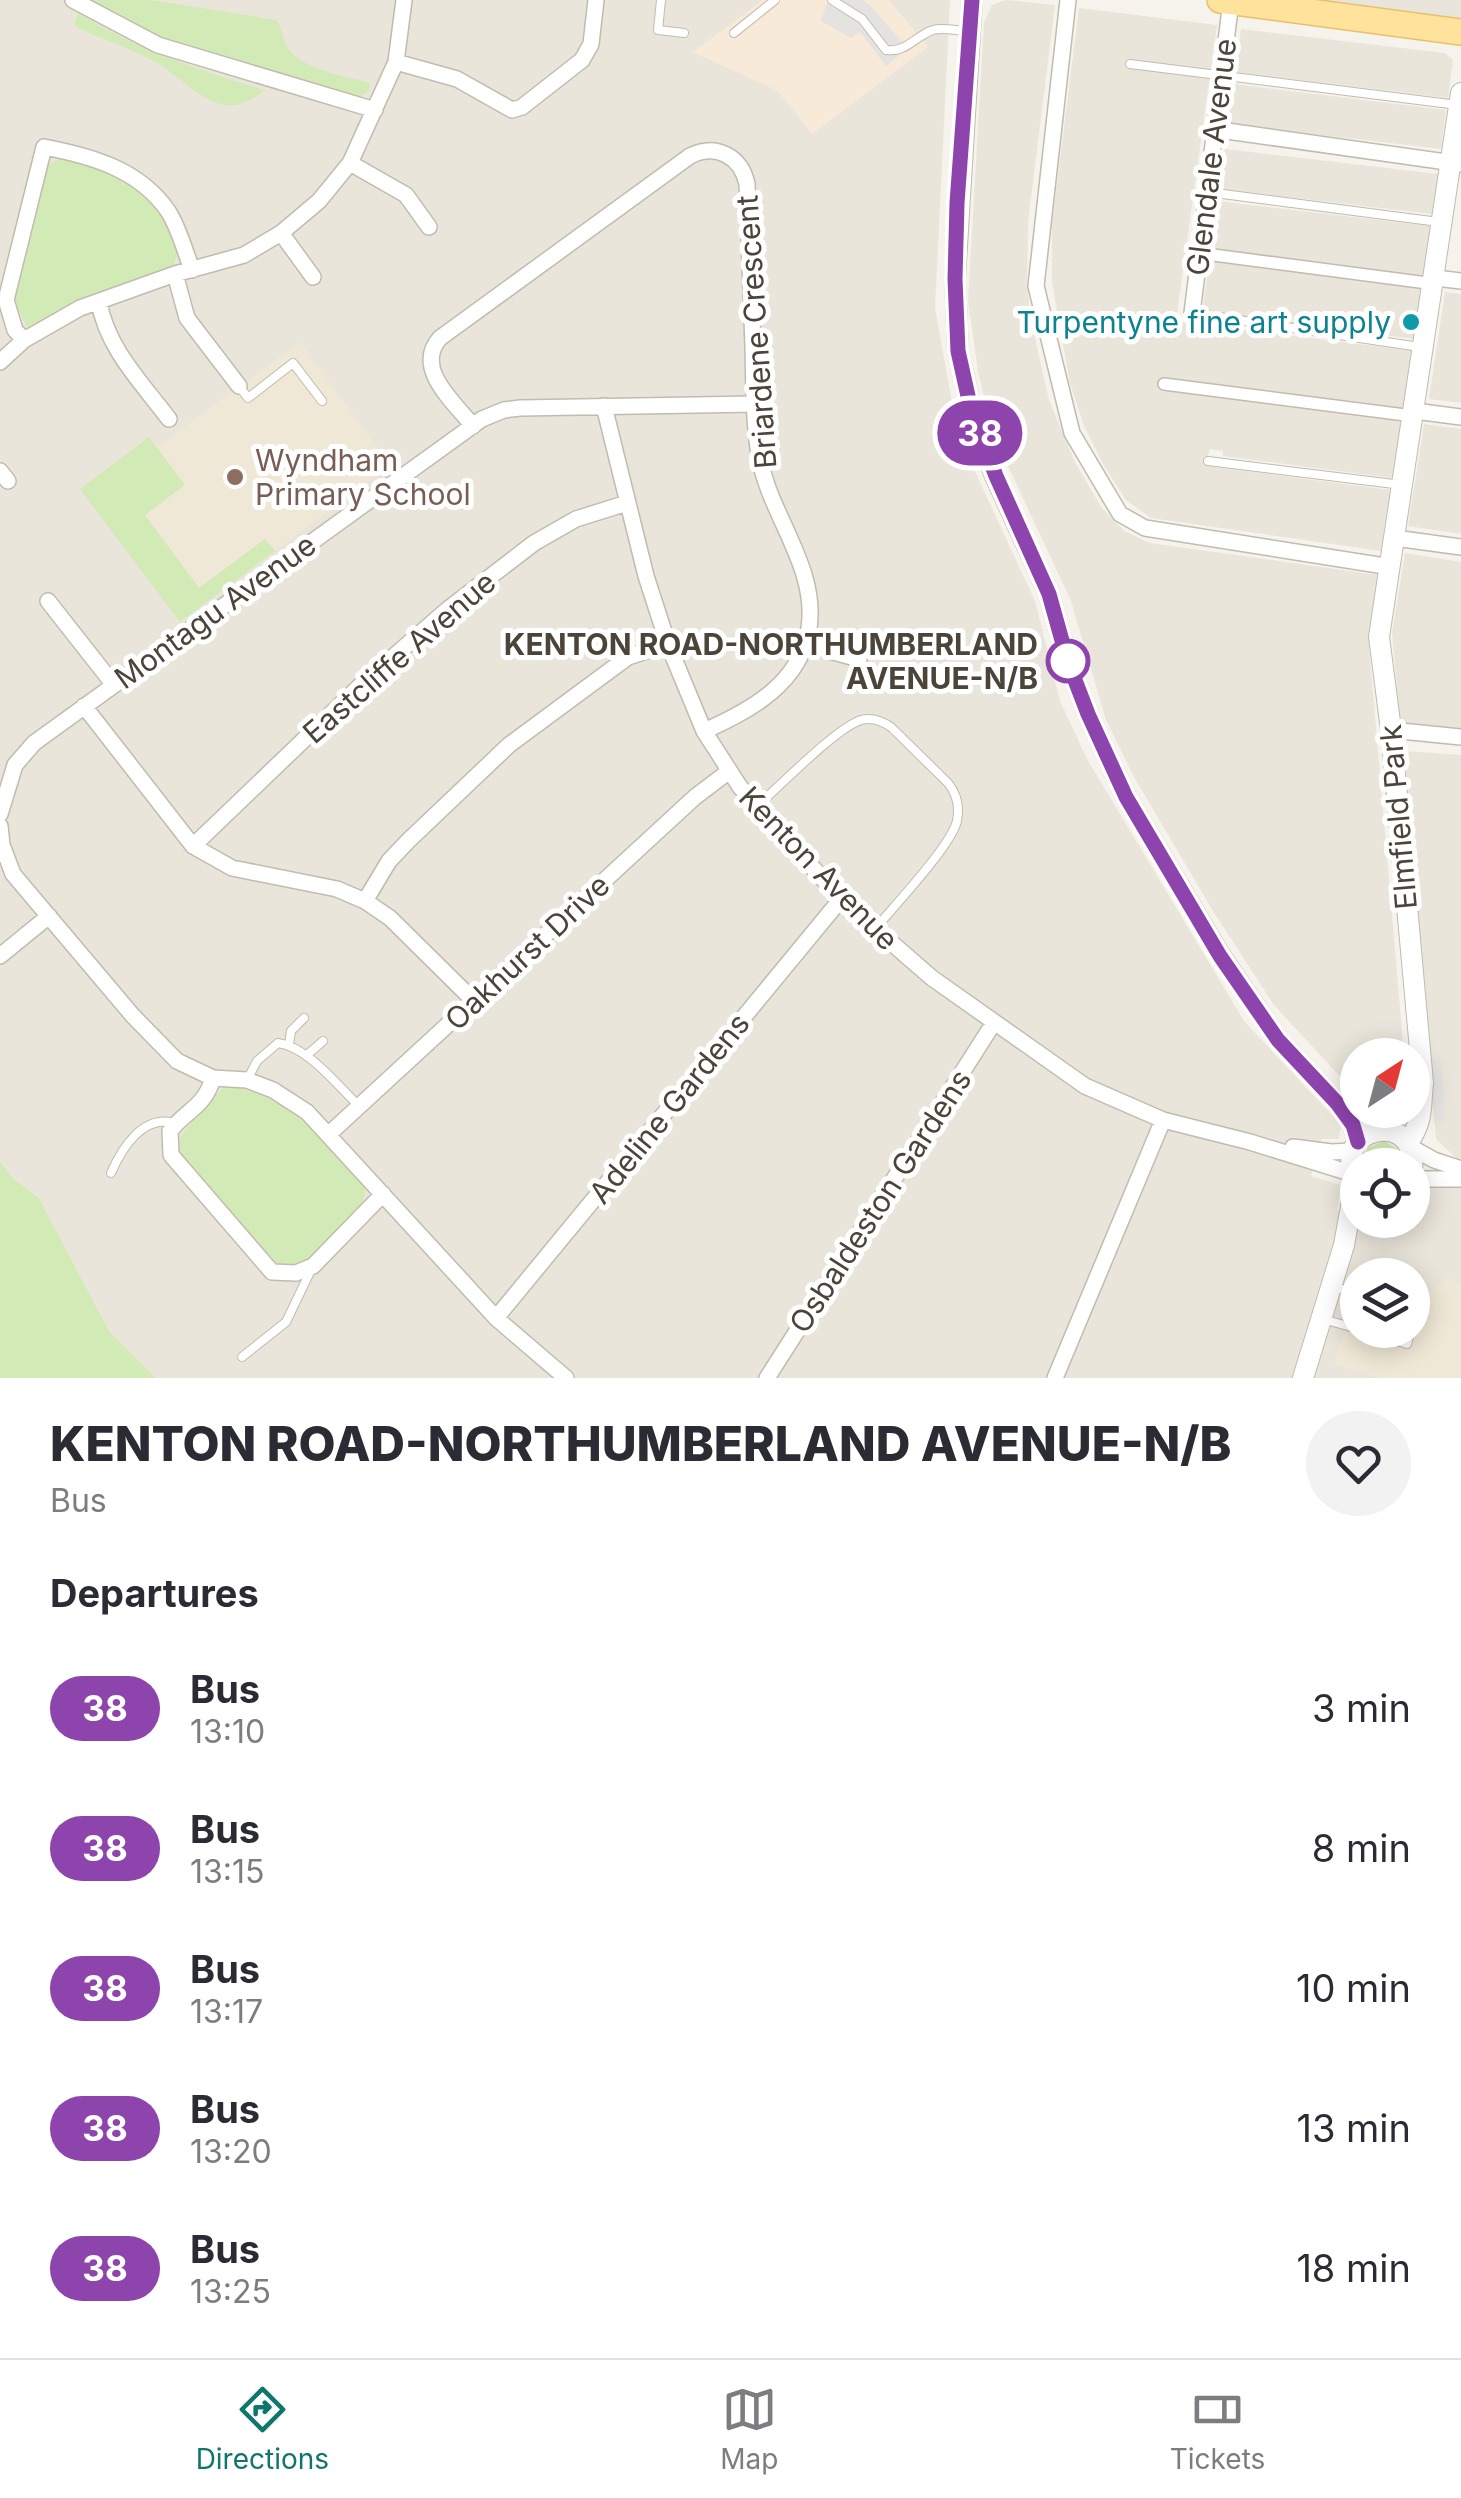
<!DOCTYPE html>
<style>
:root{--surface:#fff;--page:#f2f2f3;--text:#2b2b33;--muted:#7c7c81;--line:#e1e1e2;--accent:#0f766e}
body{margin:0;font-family:Inter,sans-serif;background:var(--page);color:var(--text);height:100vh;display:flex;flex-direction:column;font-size:38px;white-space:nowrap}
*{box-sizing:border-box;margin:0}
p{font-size:32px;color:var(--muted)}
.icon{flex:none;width:55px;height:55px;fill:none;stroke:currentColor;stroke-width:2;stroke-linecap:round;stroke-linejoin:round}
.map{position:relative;height:1378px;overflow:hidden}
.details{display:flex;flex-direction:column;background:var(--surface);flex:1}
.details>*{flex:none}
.badge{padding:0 20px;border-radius:32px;font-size:35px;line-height:65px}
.needle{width:65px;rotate:36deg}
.buttons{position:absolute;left:1340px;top:1038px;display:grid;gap:20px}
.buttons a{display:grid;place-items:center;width:90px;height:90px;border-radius:50%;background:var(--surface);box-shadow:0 5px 25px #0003;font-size:50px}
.map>.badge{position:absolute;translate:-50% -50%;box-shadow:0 0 0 5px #fff}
h2{padding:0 50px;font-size:38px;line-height:90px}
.round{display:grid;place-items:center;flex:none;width:105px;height:105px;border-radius:52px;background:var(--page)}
.summary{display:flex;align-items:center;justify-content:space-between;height:170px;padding:0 50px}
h1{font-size:48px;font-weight:800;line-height:75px}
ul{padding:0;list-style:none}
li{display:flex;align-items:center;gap:30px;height:140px;padding:0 50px}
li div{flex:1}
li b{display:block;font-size:38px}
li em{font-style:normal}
li .badge{min-width:110px;font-weight:700;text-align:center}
.dock{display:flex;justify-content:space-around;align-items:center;height:140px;border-top:2px solid var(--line);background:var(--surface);font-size:28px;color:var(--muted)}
.dock a{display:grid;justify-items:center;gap:5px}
.dock .on{color:var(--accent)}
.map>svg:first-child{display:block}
</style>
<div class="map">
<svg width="1461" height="1378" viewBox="0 0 1461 1378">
<rect width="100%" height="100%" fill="#f6f3ec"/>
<!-- residential -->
<path fill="#eae5da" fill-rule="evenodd" d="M0,0H950L935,308L958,435L1035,601L1060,701L1087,759L1244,1021L1341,1125L1339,1139H1321L1311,1176L1341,1185L1337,1211L1358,1220L1378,1224L1382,1220H1412L1413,1195L1433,1185L1449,1184L1456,1158L1436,1139L1403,751L1461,755V1378H156L109,1331L39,1198L13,1178L0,1162ZM1358,1275H1412V1330H1358Z
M1006,0L1055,5L1028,222L1027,287L1033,329L1049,400L1075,462L1101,507L1124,531L1150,543L1378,575L1368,634L1404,1055H1358L1357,1095L1274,1005L1213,911L1134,777L1106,720L1071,601L993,434L978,371L968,301L984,22L992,5Z
M1307,0H1461V21Z
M1079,8L1217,25L1176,321L1414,351L1404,411L1160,380L1159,387L1402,418L1392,478L1223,456V451L1210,449L1206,461L1207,466L1390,490L1381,551L1151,518L1126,500L1103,464L1084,426L1070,383L1052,283V223Z
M1241,29L1445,53L1453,60L1448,98L1235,72Z
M1233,84L1446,110L1441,149L1228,124Z
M1225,149L1438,174L1432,214L1219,189Z
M1217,201L1430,226L1424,278L1211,253Z
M1209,261L1423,287L1416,339L1202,313Z
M1445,292L1461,294V403L1429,399Z
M1424,424L1461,429V534L1408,526Z
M1405,553L1461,562V729L1400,724L1392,633Z"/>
<!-- commercial -->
<path fill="#f7ead8" d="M763,0H889L928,47L812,134L778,91L693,52Z"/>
<!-- education -->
<path fill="#efe8d6" d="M300,342L390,465L180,622L80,489L149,437L157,447Z
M1449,1279L1461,1284V1378H1381L1334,1364L1357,1286L1358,1330H1412L1413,1288L1428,1293Z"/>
<!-- green -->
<path fill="#d2eab5" d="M91,0H151L276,20C284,29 281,40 288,49C305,70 345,76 370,83L369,91L359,98C270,69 169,56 91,0Z
M78,13C136,49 200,71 265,90C216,131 190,78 148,58C124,46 99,38 74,26Z
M62,157C99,163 141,183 162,216C169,226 173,240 178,252L173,268L33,330L27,327L11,295L43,168Z
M149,437L185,485L145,515L199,588L265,539L275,551L180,622L80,489Z
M226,1086C289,1094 328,1142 366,1188L362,1205L306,1264L293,1267L277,1263L179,1155C179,1152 180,1139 181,1137C183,1130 219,1090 226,1086Z
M1384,1141L1399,1150L1402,1165H1363L1367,1148Z
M0,1162L13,1178L39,1198L109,1331L156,1378H0Z"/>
<!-- parking -->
<path fill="#e5e3e0" d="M828,0H862L869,4L908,49L886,66L860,32L851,38L821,21Z
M1441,1058L1446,1122L1434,1123L1429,1059Z"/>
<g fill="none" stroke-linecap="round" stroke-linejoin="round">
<defs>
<path id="service" d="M661,0L658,30L684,33
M832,0L862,19L886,50C906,53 915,36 933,30C943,27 958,31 969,31
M734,33L775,0
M1130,64L1458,105
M1207,192L1439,222
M1192,313L1420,347
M239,386L248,398L293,363L322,401
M1208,461L1402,485
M756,807C779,787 836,728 861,720C872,717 882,721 891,727L948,783C957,794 960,806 957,821C951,846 894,906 875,929
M289,1044L291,1031L304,1018
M307,1055L323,1041
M247,1080L257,1061L278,1043C308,1047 337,1085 359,1106
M111,1173C122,1148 143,1114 175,1123
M1332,1286L1358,1294
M1412,1311L1416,1312L1412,1324
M1323,1319L1358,1329
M1361,1330L1407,1344L1411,1330
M242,1357L286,1322L311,1270"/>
<path id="pedestrian" d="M1198,253L1435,284
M1164,384L1413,416"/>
<path id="minor" d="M73,0L158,45L375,110
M1068,0L1036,286L1072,433L1120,514L1145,528L1391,567
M396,62L457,79L512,110L522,107L582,60L591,44L596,0
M1213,129L1461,164
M350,163L406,195L429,227
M281,233L313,277
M175,274L187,318L239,386
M1436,278L1461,281
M99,302C107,348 141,382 169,419
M1192,313L1231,1
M24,340L15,330L6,300L44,147C91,156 139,169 168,211C179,228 185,251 192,270
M0,362L24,340L80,308L175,274L244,255L281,233L319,201L350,163L396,62L404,0
M604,406L646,576L668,644L704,731L740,787L841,899L932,978L1085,1086L1163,1120L1250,1142L1353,1174
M1415,411L1461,417
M473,426C454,402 413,368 440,338L690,156C716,143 741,156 747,184C749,238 751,292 753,346C754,384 753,423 760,460C771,517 818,568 809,628C801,683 750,711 704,731
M0,471L8,481
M1395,538L1461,547
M48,601L114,685
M804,644L859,659
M84,706L193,846L232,868L337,889L365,901L390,918L474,1001
M1391,730L1461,737
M0,814L15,765L34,743L482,419L504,410L520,408L755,404
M0,826L2,845L13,874L133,1016L177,1061L213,1078L247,1080L273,1090L307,1112L496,1318L566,1378
M193,846L361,685L447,610L534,543L576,519L627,503
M365,901L389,861L408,841L509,745L628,657L668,644
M0,956L49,916
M213,1078C204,1108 187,1109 170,1131L171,1155L272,1272L296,1273L313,1266L383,1194
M329,1134L695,797L728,772
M1409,1146L1434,1160L1461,1169
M1293,1147L1331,1152L1353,1151
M1412,1179H1461
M496,1318L841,899
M767,1378L993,1024
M1055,1378L1163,1120"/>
<path id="tertiary" d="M972,0L955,279L958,351L972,413L995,476L1049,594L1068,662L1088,714L1126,797L1220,955L1278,1040L1337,1103L1353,1125L1358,1142
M1360,1110L1388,1130
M1408,1143C1424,1119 1420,1109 1423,1083L1391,730L1379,637L1461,93
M1358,1180C1326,1128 1420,1107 1412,1169
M1303,1378L1344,1245L1356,1179"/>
<path id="primary" d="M1220,0L1461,32"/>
</defs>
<!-- service casing -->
<use href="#service" stroke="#c2bbae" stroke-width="10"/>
<!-- pedestrian casing -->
<use href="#pedestrian" stroke="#c2bbae" stroke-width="14"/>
<!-- minor casing -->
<use href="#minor" stroke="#c2bbae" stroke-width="18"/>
<!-- tertiary casing -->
<use href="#tertiary" stroke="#c2bbae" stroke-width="22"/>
<!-- primary casing -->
<use href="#primary" stroke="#e6c16a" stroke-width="28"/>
<!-- service -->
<use href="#service" stroke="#fff" stroke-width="8"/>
<!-- pedestrian -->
<use href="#pedestrian" stroke="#fff" stroke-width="11"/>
<!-- minor -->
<use href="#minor" stroke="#fff" stroke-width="15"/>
<!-- tertiary -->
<use href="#tertiary" stroke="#fff" stroke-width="20"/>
<!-- primary -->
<use href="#primary" stroke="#ffe39c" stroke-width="25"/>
</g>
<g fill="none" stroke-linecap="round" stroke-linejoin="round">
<defs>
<path id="line" d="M972,0L957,203L955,279L958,351L972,414L996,476L1049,594L1068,662L1088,714L1126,797L1220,956L1278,1040L1337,1103L1353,1125L1358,1142"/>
</defs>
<!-- line casing -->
<use href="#line" stroke="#fff" stroke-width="22"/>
<!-- line -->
<use href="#line" stroke="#8e44ad" stroke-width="15"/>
</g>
<!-- markers -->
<circle fill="#0f9aa8" stroke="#fff" stroke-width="4" cx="1411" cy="322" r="10"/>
<circle fill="#8d6e63" stroke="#fff" stroke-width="4" cx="235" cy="477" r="10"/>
<circle fill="#fff" stroke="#8e44ad" stroke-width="5" cx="1068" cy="661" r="20"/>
<g text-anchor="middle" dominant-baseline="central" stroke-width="10" stroke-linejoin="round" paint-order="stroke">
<!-- street labels -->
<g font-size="30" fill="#4b4439" stroke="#fff">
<text transform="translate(1211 157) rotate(-83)">Glendale Avenue</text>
<text transform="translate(756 332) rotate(-94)">Briardene Crescent</text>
<text transform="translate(215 611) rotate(-36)">Montagu Avenue</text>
<text transform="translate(399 657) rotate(-41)">Eastcliffe Avenue</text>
<text transform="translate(1398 817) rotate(-95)">Elmfield Park</text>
<text transform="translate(819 868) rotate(46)">Kenton Avenue</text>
<text transform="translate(527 952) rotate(-43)">Oakhurst Drive</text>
<text transform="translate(669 1108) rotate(-51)">Adeline Gardens</text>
<text transform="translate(880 1201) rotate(-57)">Osbaldeston Gardens</text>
</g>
<!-- culture labels -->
<g font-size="30" fill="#0d838f" stroke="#fff" text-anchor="end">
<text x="1391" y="322">Turpentyne fine art supply</text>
</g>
<!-- education labels -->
<g font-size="30" fill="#785e54" stroke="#fff" text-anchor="start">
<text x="255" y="460">Wyndham<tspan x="255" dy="34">Primary School</tspan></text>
</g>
<!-- stop labels -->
<g font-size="30" font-weight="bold" fill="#4b4439" stroke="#fff" text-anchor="end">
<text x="1038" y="644">KENTON ROAD-NORTHUMBERLAND<tspan x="1038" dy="34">AVENUE-N/B</tspan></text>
</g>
</g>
</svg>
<div class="buttons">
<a><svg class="needle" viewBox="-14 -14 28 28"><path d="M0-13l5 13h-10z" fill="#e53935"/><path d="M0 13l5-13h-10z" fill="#7c7c81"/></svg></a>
<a><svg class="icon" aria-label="locate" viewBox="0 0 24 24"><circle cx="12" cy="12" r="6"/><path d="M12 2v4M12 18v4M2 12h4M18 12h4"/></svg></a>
<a><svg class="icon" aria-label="layers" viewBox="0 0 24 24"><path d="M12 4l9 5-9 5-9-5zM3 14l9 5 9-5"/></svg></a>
</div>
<b class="badge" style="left:980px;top:433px;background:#8e44ad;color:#fff">38</b>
</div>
<section class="details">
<div class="summary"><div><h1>KENTON ROAD-NORTHUMBERLAND AVENUE-N/B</h1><p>Bus</p></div><a class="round"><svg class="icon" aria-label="heart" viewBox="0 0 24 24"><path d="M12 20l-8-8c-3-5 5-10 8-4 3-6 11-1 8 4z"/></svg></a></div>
<h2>Departures</h2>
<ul>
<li><span class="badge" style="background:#8e44ad;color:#fff">38</span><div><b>Bus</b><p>13:10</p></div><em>3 min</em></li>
<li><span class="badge" style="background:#8e44ad;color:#fff">38</span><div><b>Bus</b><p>13:15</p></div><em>8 min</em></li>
<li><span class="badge" style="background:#8e44ad;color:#fff">38</span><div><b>Bus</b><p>13:17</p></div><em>10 min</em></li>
<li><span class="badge" style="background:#8e44ad;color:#fff">38</span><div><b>Bus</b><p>13:20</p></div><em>13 min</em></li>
<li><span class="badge" style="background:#8e44ad;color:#fff">38</span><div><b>Bus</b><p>13:25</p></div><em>18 min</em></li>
</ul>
</section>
<nav class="dock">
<a class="on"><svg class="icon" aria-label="directions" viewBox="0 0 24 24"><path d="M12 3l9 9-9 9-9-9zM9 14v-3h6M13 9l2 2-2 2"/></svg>Directions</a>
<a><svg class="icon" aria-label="map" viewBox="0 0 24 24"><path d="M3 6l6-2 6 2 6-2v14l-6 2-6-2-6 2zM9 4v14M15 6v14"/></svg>Map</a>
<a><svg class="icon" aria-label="tickets" viewBox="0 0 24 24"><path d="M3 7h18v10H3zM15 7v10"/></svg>Tickets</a>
</nav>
